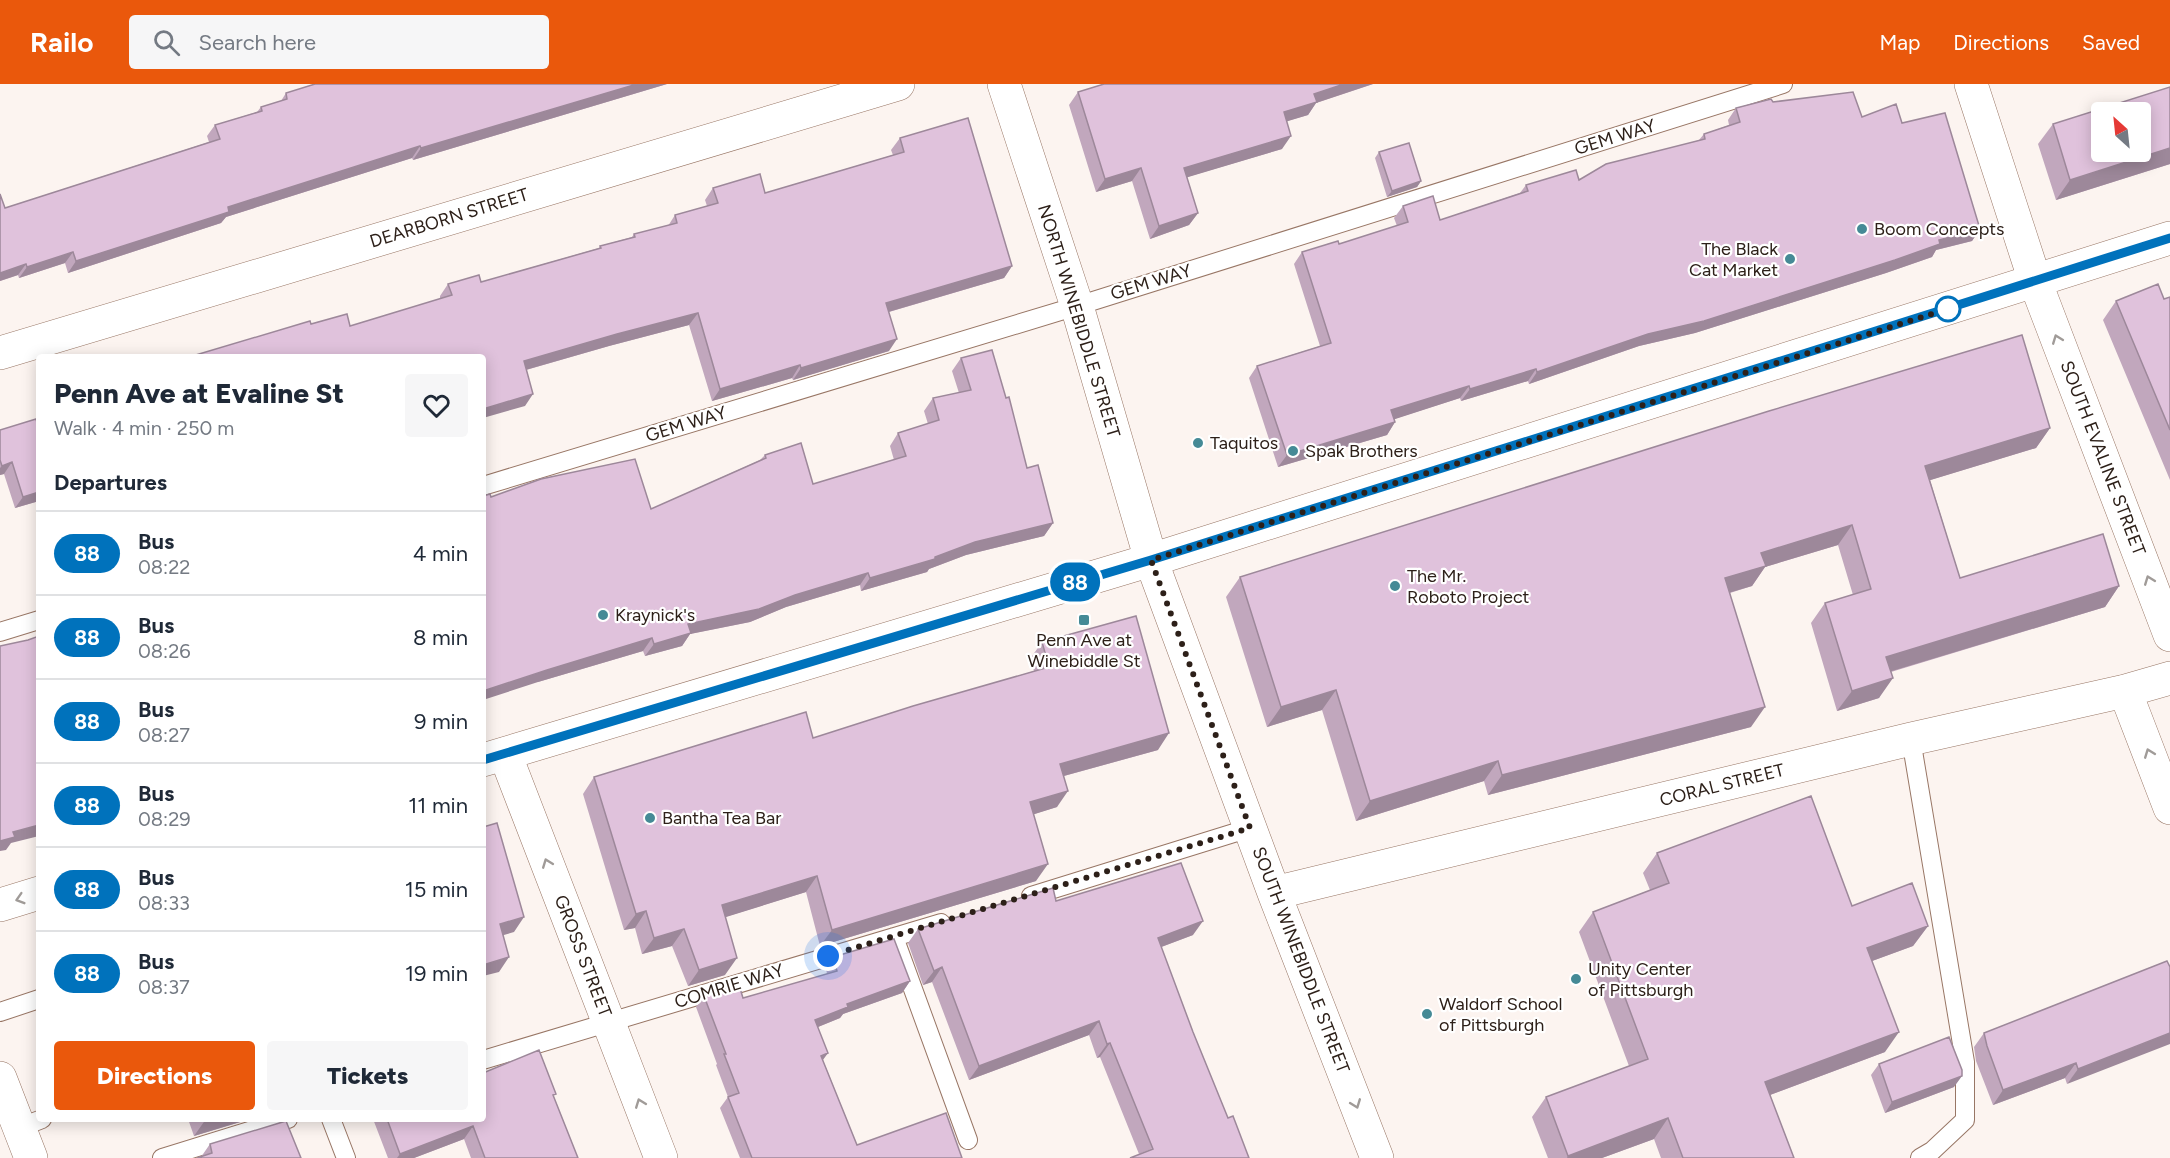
<!DOCTYPE html>
<meta charset="utf-8">
<style>
:root{--surface:#fff;--page:#f6f6f7;--text:#1f2937;--muted:#747a83;--line:#e0e1e3;--accent:#ea580c}
body{margin:0;font-family:Figtree,sans-serif;background:var(--page);color:var(--text);height:100vh;display:flex;flex-direction:column;font-size:22px;white-space:nowrap}
*{box-sizing:border-box;margin:0}
p{font-size:20px;color:var(--muted)}
.icon{flex:none;width:33px;height:33px;fill:none;stroke:currentColor;stroke-width:2;stroke-linecap:round;stroke-linejoin:round}
.map{position:relative;flex:1;overflow:hidden}
.side{position:absolute;left:36px;top:270px;width:450px;height:768px;display:flex;flex-direction:column;background:var(--surface);border-radius:6px;box-shadow:0 3px 15px #0003}
.side>*{flex:none}
.badge{padding:0 12px;border-radius:20px;font-size:21px;line-height:39px}
.needle{width:39px;rotate:333deg}
.fabs{position:absolute;left:2091px;top:18px;display:grid;gap:12px}
.fabs a{display:grid;place-items:center;width:60px;height:60px;border-radius:6px;background:var(--surface);box-shadow:0 3px 15px #0003;font-size:30px}
.you{position:absolute;width:30px;height:30px;margin:-15px;border:4px solid #fff;border-radius:50%;background:#1a73e8;box-shadow:0 0 0 9px #1a73e833}
.map>.badge{position:absolute;translate:-50% -50%;box-shadow:0 0 0 3px #fff}
h2{padding:0 18px;font-size:22px;line-height:54px}
.round{display:grid;place-items:center;flex:none;width:63px;height:63px;border-radius:6px;background:var(--page)}
.head{display:flex;align-items:center;justify-content:space-between;height:102px;padding:0 18px}
h1{font-size:28px;font-weight:800;line-height:45px}
.cta{display:flex;gap:12px;margin-top:auto;padding:12px 18px}
.cta a{flex:1;height:69px;border-radius:6px;background:var(--accent);color:#fff;font-size:24px;font-weight:800;line-height:69px;text-align:center}
.cta a+a{background:var(--page);color:var(--text)}
ul{padding:0;list-style:none}
li{display:flex;align-items:center;gap:18px;height:84px;padding:0 18px;border-top:2px solid var(--line)}
li div{flex:1}
li b{display:block;font-size:22px}
li em{font-style:normal}
li .badge{min-width:66px;font-weight:700;text-align:center}
header{display:flex;align-items:center;gap:36px;box-sizing:border-box;height:84px;padding:0 30px;background:var(--accent);color:#fff}
header strong{font-size:28px}
nav{display:flex;gap:33px;margin-inline-start:auto;font-size:21px}
.search{width:420px;height:54px;background:var(--page);display:flex;align-items:center;gap:15px;box-sizing:border-box;padding:0 21px;border-radius:6px;color:var(--muted);font-size:22px}
.map>svg:first-child{display:block}
</style>
<header>
<strong>Railo</strong>
<div class="search"><svg class="icon" aria-label="search" viewBox="0 0 24 24"><circle cx="10" cy="10" r="6"/><path d="M15 15l6 6"/></svg>Search here</div>
<nav><a>Map</a><a>Directions</a><a>Saved</a></nav>
</header>
<div class="map">
<svg width="2170" height="1074" viewBox="0 0 2170 1074">
<rect width="100%" height="100%" fill="#fcf4f0"/>
<g fill="none" stroke-linecap="round" stroke-linejoin="round">
<defs>
<path id="service" d="M483,402L1077,222L1783,0
M0,548L39,536
M1911,655L1965,978V1036L1932,1067L1920,1074
M1031,812L1250,744
M894,853L968,1056
M0,928L39,915
M483,976L941,839
M331,1035L346,1074
M19,1044L42,1035
M162,1074L288,1035"/>
<path id="minor" d="M1004,0L1077,222L1151,476L1274,809L1377,1074
M1971,0L2035,197L2170,551
M0,269L898,0
M2125,607L2170,724
M505,670L661,1074
M1274,809L1911,655L2125,607L2170,594
M0,994L31,1074"/>
<path id="primary" d="M483,676L1151,476L2170,154
M0,821L39,809"/>
</defs>
<!-- service casing -->
<use href="#service" stroke="#987665" stroke-width="20"/>
<!-- minor casing -->
<use href="#minor" stroke="#987665" stroke-width="34"/>
<!-- primary casing -->
<use href="#primary" stroke="#987665" stroke-width="34"/>
<!-- service -->
<use href="#service" stroke="#fff" stroke-width="18"/>
<!-- minor -->
<use href="#minor" stroke="#fff" stroke-width="33"/>
<!-- primary -->
<use href="#primary" stroke="#fff" stroke-width="33"/>
</g>
<!-- wall -->
<path fill="#c1a7bd" d="M667,0L413,76L412,74L226,133L221,139L68,189L65,179L19,194L18,191L0,197V110L5,124L209,58L207,52L215,41L257,28L261,23L281,17L286,9Z
M1104,0H1373L1316,19L1308,31L1287,37L1282,65L1187,93L1198,129L1189,141L1150,155L1132,97L1096,108L1069,21L1078,8Z
M2170,3V80L2056,116L2038,60L2053,40Z
M1773,18L1862,33L1902,39L1980,145L1972,157L1936,166L1932,173L1886,189L1695,249L1639,262L1529,300L1528,297L1461,317L1460,314L1394,335L1395,338L1387,351L1278,383L1249,294L1257,282L1320,262L1294,180L1302,168L1339,160L1397,142L1394,134L1403,122L1440,136L1520,109L1526,101L1579,96L1699,56L1704,50L1729,41L1728,36L1736,24Z
M900,54L1012,182L1004,194L889,228V267L793,296L792,294L712,317L689,241L609,262L526,286L525,322L311,240L350,242L440,215V212L448,200L481,198L599,164L600,162L632,153L634,150L668,142L675,131L707,122L705,116L713,104L765,109L893,71L891,66Z
M1379,68L1421,97L1417,103L1387,113L1375,74Z
M2170,213V396L2103,236L2116,217L2164,215Z
M961,274L1027,384L1053,439L1044,452L966,471L929,485L927,488L861,507L860,501L786,523L750,538L690,550L682,562L645,572L643,567L538,598L491,413L651,425L760,376L765,371L813,400L894,376L890,362L898,349L928,340L924,327L933,314L959,309L952,287Z
M2050,344L2036,364L1930,396L1960,494L2119,502L2105,523L1891,588L1879,614L1837,627L1811,539L1825,519L1853,511L1838,461L1765,483L1752,502L1730,509L1751,643L1488,711L1484,697L1356,737L1322,626L1267,643L1226,513L1240,493Z
M0,346L39,417L15,424L4,390L0,391Z
M1042,558L1158,666L1064,692L1057,723L1034,730L1036,797L820,862L806,808L725,833V891L688,902L672,862L642,870L635,844L624,846L583,710L594,693L813,654L1034,587L1030,575Z
M1657,769L1928,842L1913,862L1872,877L1885,968L1770,1011L1794,1074H1661L1654,1055L1602,1074H1548L1532,1033L1546,1013L1629,982L1579,848L1593,828L1650,806L1643,789Z
M1056,817L1193,851L1161,863L1193,948L1228,1034L1139,1070L1100,973L1097,974L1089,951L969,996L932,898L923,901L908,859L918,845Z
M833,873L910,897L902,909L843,930L840,934L818,943L823,976L857,1061L962,1074H740L720,1024L728,1013L716,981L717,980L696,923L704,912L743,914L827,890L826,884Z
M2167,877L2067,1000L2065,994L1993,1021L1976,977L1974,963L1984,949Z
M1879,980L1954,1003L1885,1029L1871,991Z
M554,1013L578,1074H471L464,1055L414,1074H388L373,1035H483Z
M188,1035H250L194,1052Z
M210,1060L301,1074L201,1073Z"/>
<!-- shaded-wall -->
<path fill="#9d889a" d="M637,0H667L413,76L421,64Z
M1344,0H1373L1316,19L1308,31L1275,41L1284,28L1314,10Z
M1291,52L1282,65L1175,97L1184,84Z
M420,62L412,74L226,133L221,139L68,189L76,177L228,123Z
M2170,64V80L2056,116L2070,96Z
M1141,84L1132,97L1096,108L1105,95Z
M1421,97L1417,103L1387,113L1392,107Z
M1198,129L1189,141L1150,155L1159,142Z
M1980,145L1972,157L1936,166L1932,173L1886,189L1695,249L1639,262L1529,300L1537,288L1648,250L1939,156Z
M73,168L65,179L19,194L27,183Z
M26,180L18,191L0,197V189Z
M1012,182L1004,194L878,231L886,219Z
M698,229L689,241L609,262L515,289L524,277L617,250Z
M897,255L889,267L793,296L801,284Z
M800,281L792,294L712,317L720,305Z
M1536,285L1528,297L1461,317L1470,305Z
M1469,302L1460,314L1383,339L1391,326Z
M533,310L525,322L483,334V325Z
M1395,338L1387,351L1278,383L1287,371Z
M2050,344L2036,364L1911,402L1925,382Z
M12,378L4,390L0,391V384L2,382Z
M39,408V417L15,424L23,413Z
M1053,439L1044,452L966,471L929,485L927,488L861,507L870,494L935,473L975,458Z
M1852,441L1838,461L1765,483L1752,502L1711,514L1725,494L1761,469Z
M868,489L860,501L786,523L750,538L690,550L682,562L645,572L654,560L688,540L795,511Z
M2119,502L2105,523L1872,593L1886,573Z
M652,554L643,567L538,598L483,616V607L547,586Z
M1893,594L1879,614L1837,627L1852,607Z
M1336,606L1322,626L1267,643L1281,623Z
M1765,623L1751,643L1488,711L1502,691Z
M1169,649L1158,666L1049,696L1060,680Z
M1498,677L1484,697L1356,737L1370,717Z
M1068,707L1057,723L1019,735L1030,718Z
M39,741V752L11,759L6,766L0,767V757L13,748Z
M1048,780L1036,797L820,862L832,846Z
M817,792L806,808L710,838L722,821Z
M646,827L635,844L624,846L636,830Z
M524,833L514,848L490,855L500,840Z
M1203,837L1193,851L1148,868L1158,854Z
M1928,842L1913,862L1853,884L1867,864Z
M684,845L672,862L642,870L654,854Z
M509,873L499,888L483,892V881Z
M737,874L725,891L688,902L699,886Z
M942,883L932,898L923,901L934,887Z
M910,897L902,909L843,930L840,934L808,947L815,936L847,920Z
M1099,937L1089,951L969,996L979,982Z
M1899,948L1885,968L1751,1018L1765,998Z
M2170,949V960L2067,1000L2078,985Z
M1110,959L1100,973L1097,974L1107,960Z
M828,969L820,980L821,972Z
M2076,979L2065,994L1993,1021L2003,1006Z
M1962,992L1954,1003L1885,1029L1892,1018Z
M1668,1034L1654,1055L1602,1074H1567L1568,1072Z
M206,1035H250L194,1052Z
M473,1042L464,1055L414,1074H397L400,1070Z"/>
<!-- building -->
<path fill="#e0c2dc" stroke="#9d889a" stroke-width="1.5" fill-rule="evenodd" d="M315,0H637L421,64L420,62L228,123L229,128L76,177L73,168L27,183L26,180L0,189V110L5,124L220,55L215,41L262,27L261,23L287,15L286,9Z
M1104,0H1344L1314,10L1317,18L1284,28L1291,52L1184,84L1198,129L1159,142L1141,84L1105,95L1078,8Z
M2170,3V64L2070,96L2053,40ZM2102,28H2140V68H2102Z
M1853,8L1862,33L1896,20L1902,39L1945,29L1980,145L1939,156L1940,160L1895,176L1704,237L1648,250L1537,288L1536,285L1470,305L1469,302L1391,326L1395,338L1287,371L1257,282L1331,259L1302,168L1338,157L1339,160L1408,138L1403,122L1433,112L1440,136L1528,107L1526,101L1576,86L1579,96L1606,80L1705,55L1704,50L1740,38L1736,24L1771,15L1773,18Z
M968,34L1012,182L886,219L897,255L801,284L800,281L720,305L698,229L617,250L524,277L533,310L483,325V273H189L310,237L311,240L347,230L350,242L452,211L448,200L479,191L481,198L601,164L600,162L635,153L634,150L677,139L675,131L718,119L713,104L760,90L765,109L904,68L900,54Z
M1409,59L1421,97L1392,107L1379,68Z
M2158,200L2164,215L2170,213V346L2116,217Z
M2022,251L2050,344L1925,382L1960,494L2103,450L2119,502L1886,573L1893,594L1852,607L1825,519L1871,505L1852,441L1761,469L1766,482L1725,494L1765,623L1502,691L1498,677L1370,717L1336,606L1281,623L1240,493L1769,327Z
M992,266L1006,314L1009,313L1027,384L1038,381L1053,439L975,458L935,473V475L870,494L868,489L795,511L759,525L688,540L691,549L654,560L652,554L547,586L483,607V412L490,410L491,413L541,395L635,375L651,425L766,374L765,371L801,359L813,400L906,372L898,349L939,336L933,314L971,306L961,274Z
M36,335L39,346V408L23,413L12,378L2,382L0,376V346Z
M1136,532L1169,649L1060,680L1068,707L1030,718L1048,780L832,846L817,792L722,821L737,874L699,886L684,845L654,854L646,827L636,830L594,693L806,628L813,654L913,622L1049,583L1042,558Z
M39,552V741L13,748L15,753L0,757V562L28,556Z
M1811,712L1852,822L1912,799L1928,842L1867,864L1899,948L1765,998L1794,1074H1683L1668,1034L1568,1072L1546,1013L1648,975L1593,828L1669,799L1657,769Z
M497,739L524,833L500,840L509,873L483,881V743Z
M1181,779L1203,837L1158,854L1193,948L1228,1034L1233,1032L1249,1074H1130L1153,1065L1110,959L1107,960L1099,937L979,982L942,883L934,887L918,845L1053,804L1056,817Z
M894,855L910,897L847,920L848,923L815,936L828,969L821,972L857,1061L946,1029L962,1074H752L728,1013L739,1009L724,970H726L704,912L739,901L743,914L837,887L833,873Z
M2167,877L2170,883V949L2078,985L2076,979L2003,1006L1987,962L1984,949Z
M1949,953L1962,986V992L1892,1018L1879,980Z
M539,966L556,1010L553,1011L578,1074H485L473,1042L400,1070L387,1035H483V989Z
M286,1037L301,1074H197L212,1069L210,1060Z"/>
<!-- one-way arrows -->
<defs><path id="oneway-chevron" d="M-2-3.5L2.5 0L-2 3.5" fill="none" stroke-width="1.6" stroke-linecap="round" stroke-linejoin="round" transform="scale(1.5)"/></defs>
<g stroke="#a09b98">
<use href="#oneway-chevron" transform="translate(2057 255) rotate(-111)"/>
<use href="#oneway-chevron" transform="translate(2149 496) rotate(-111)"/>
<use href="#oneway-chevron" transform="translate(2149 669) rotate(-111)"/>
<use href="#oneway-chevron" transform="translate(547 779) rotate(-111)"/>
<use href="#oneway-chevron" transform="translate(20 815) rotate(163)"/>
<use href="#oneway-chevron" transform="translate(640 1019) rotate(-111)"/>
<use href="#oneway-chevron" transform="translate(1356 1020) rotate(69)"/>
</g>
<g fill="none" stroke-linecap="round" stroke-linejoin="round">
<defs>
<path id="line" d="M483,676L1151,476L2170,154"/>
</defs>
<!-- line casing -->
<use href="#line" stroke="#fff" stroke-width="14"/>
<!-- line -->
<use href="#line" stroke="#0072bc" stroke-width="9"/>
<!-- walk -->
<path stroke="#2d2019" stroke-width="6" stroke-dasharray="0 10.8" d="M828,872L1250,744L1151,476L1948,225"/>
</g>
<!-- markers -->
<g fill="#458a96" stroke="#fff" stroke-width="2">
<circle cx="1862" cy="145" r="6"/>
<circle cx="1790" cy="175" r="6"/>
<circle cx="1198" cy="359" r="6"/>
<circle cx="1293" cy="367" r="6"/>
<circle cx="1395" cy="502" r="6"/>
<circle cx="603" cy="531" r="6"/>
<rect x="1078" y="530" width="12" height="12" rx="3"/>
<circle cx="650" cy="734" r="6"/>
<circle cx="1576" cy="895" r="6"/>
<circle cx="1427" cy="930" r="6"/>
</g>
<circle fill="#fff" stroke="#0072bc" stroke-width="3" cx="1948" cy="225" r="12"/>
<g text-anchor="middle" dominant-baseline="central" stroke-width="4.5" stroke-linejoin="round" paint-order="stroke">
<!-- street labels -->
<g font-size="18" fill="#2d2019" stroke="#fff">
<text transform="translate(1615 53) rotate(-17)">GEM WAY</text>
<text transform="translate(449 134) rotate(-17)">DEARBORN STREET</text>
<text transform="translate(1151 198) rotate(-17)">GEM WAY</text>
<text transform="translate(1079 237) rotate(73)">NORTH WINEBIDDLE STREET</text>
<text transform="translate(686 340) rotate(-17)">GEM WAY</text>
<text transform="translate(2103 374) rotate(69)">SOUTH EVALINE STREET</text>
<text transform="translate(1722 701) rotate(-14)">CORAL STREET</text>
<text transform="translate(583 872) rotate(69)">GROSS STREET</text>
<text transform="translate(1301 876) rotate(69)">SOUTH WINEBIDDLE STREET</text>
<text transform="translate(729 902) rotate(-17)">COMRIE WAY</text>
</g>
<!-- poi labels -->
<g font-size="18" fill="#2d2019" stroke="#fff" text-anchor="start">
<text x="1874" y="145">Boom Concepts</text>
<text x="1778" y="165" text-anchor="end">The Black<tspan x="1778" dy="21">Cat Market</tspan></text>
<text x="1210" y="359">Taquitos</text>
<text x="1305" y="367">Spak Brothers</text>
<text x="1407" y="492">The Mr.<tspan x="1407" dy="21">Roboto Project</tspan></text>
<text x="615" y="531">Kraynick's</text>
<text x="1084" y="556" text-anchor="middle">Penn Ave at<tspan x="1084" dy="21">Winebiddle St</tspan></text>
<text x="662" y="734">Bantha Tea Bar</text>
<text x="1588" y="885">Unity Center<tspan x="1588" dy="21">of Pittsburgh</tspan></text>
<text x="1439" y="920">Waldorf School<tspan x="1439" dy="21">of Pittsburgh</tspan></text>
</g>
</g>
</svg>
<div class="fabs">
<a><svg class="needle" viewBox="-14 -14 28 28"><path d="M0-13l5 13h-10z" fill="#e53935"/><path d="M0 13l5-13h-10z" fill="#747a83"/></svg></a>
</div>
<div class="you" style="left:828px;top:872px"></div>
<b class="badge" style="left:1075px;top:498px;background:#0072bc;color:#fff">88</b>
<section class="side">
<div class="head"><div><h1>Penn Ave at Evaline St</h1><p>Walk · 4 min · 250 m</p></div><a class="round"><svg class="icon" aria-label="heart" viewBox="0 0 24 24"><path d="M12 20l-8-8c-3-5 5-10 8-4 3-6 11-1 8 4z"/></svg></a></div>
<h2>Departures</h2>
<ul>
<li><span class="badge" style="background:#0072bc;color:#fff">88</span><div><b>Bus</b><p>08:22</p></div><em>4 min</em></li>
<li><span class="badge" style="background:#0072bc;color:#fff">88</span><div><b>Bus</b><p>08:26</p></div><em>8 min</em></li>
<li><span class="badge" style="background:#0072bc;color:#fff">88</span><div><b>Bus</b><p>08:27</p></div><em>9 min</em></li>
<li><span class="badge" style="background:#0072bc;color:#fff">88</span><div><b>Bus</b><p>08:29</p></div><em>11 min</em></li>
<li><span class="badge" style="background:#0072bc;color:#fff">88</span><div><b>Bus</b><p>08:33</p></div><em>15 min</em></li>
<li><span class="badge" style="background:#0072bc;color:#fff">88</span><div><b>Bus</b><p>08:37</p></div><em>19 min</em></li>
</ul>
<div class="cta"><a>Directions</a><a>Tickets</a></div>
</section>
</div>
